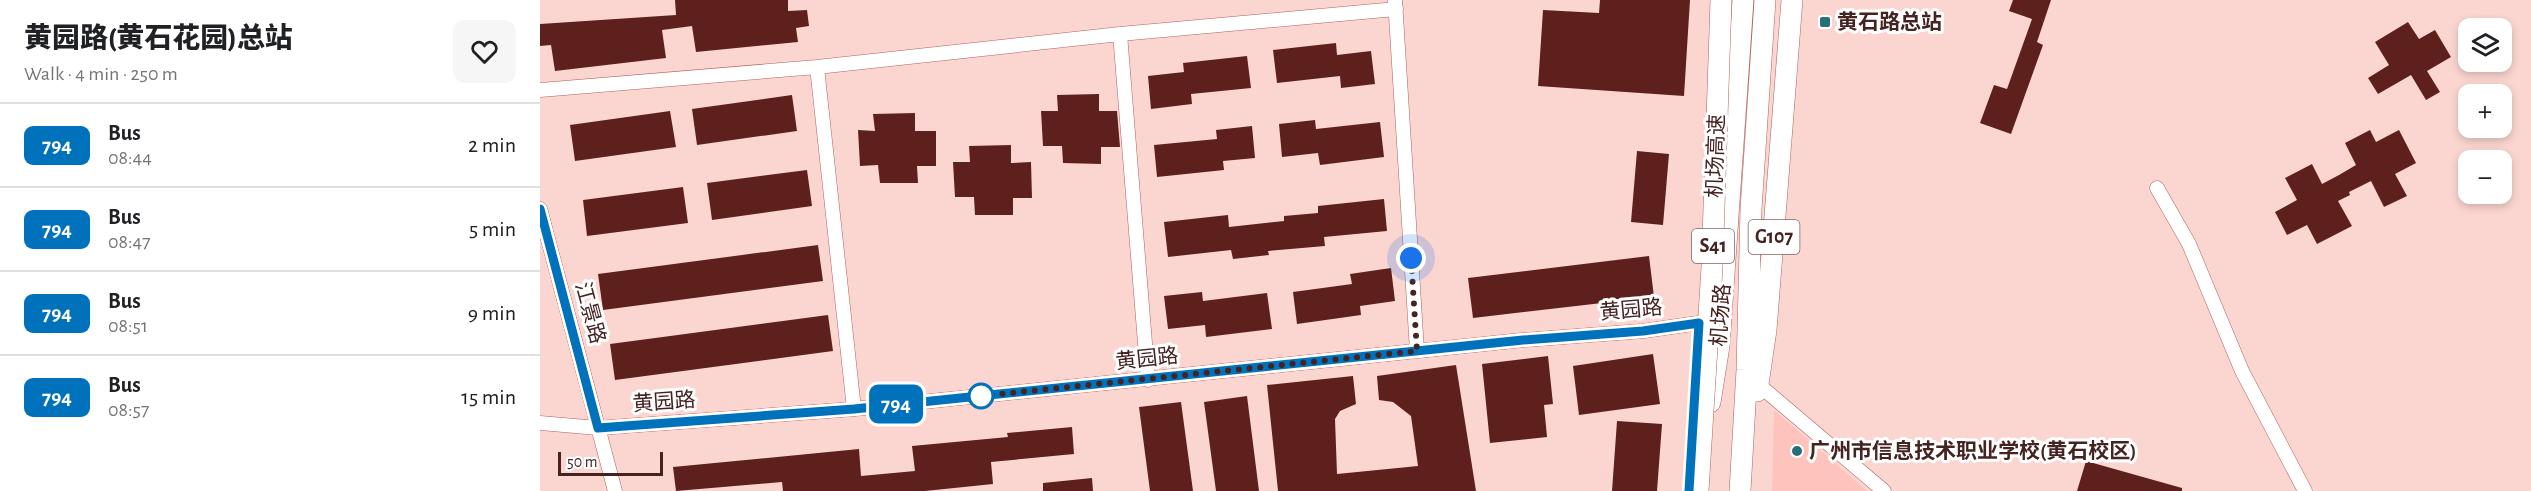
<!DOCTYPE html>
<meta charset="utf-8">
<style>
:root{--surface:#fff;--page:#f6f6f6;--text:#202124;--muted:#757577;--line:#e0e0e0}
body{margin:0;font-family:"Alegreya Sans","Noto Sans SC",sans-serif;background:var(--page);color:var(--text);height:100vh;display:flex;flex-direction:column;font-size:22px;white-space:nowrap}
*{box-sizing:border-box;margin:0}
p{font-size:20px;color:var(--muted)}
.icon{flex:none;width:33px;height:33px;fill:none;stroke:currentColor;stroke-width:2;stroke-linecap:round;stroke-linejoin:round}
.map{position:relative;flex:1;overflow:hidden}
.drawer{display:flex;flex-direction:column;background:var(--surface);width:540px}
.drawer>*{flex:none}
.badge{padding:0 12px;border-radius:9px;font-size:21px;line-height:39px}
.buttons{position:absolute;left:1918px;top:18px;display:grid;gap:12px}
.buttons a{display:grid;place-items:center;width:54px;height:54px;border-radius:12px;background:var(--surface);box-shadow:0 3px 9px #0003;font-size:30px}
.scale{position:absolute;left:18px;bottom:15px;width:105px;box-sizing:border-box;padding-left:6px;border:3px solid #452320;border-top:0;font-size:16px;line-height:21px;white-space:nowrap;color:#452320;-webkit-text-stroke:4px #fff;paint-order:stroke}
.you{position:absolute;width:30px;height:30px;margin:-15px;border:4px solid #fff;border-radius:50%;background:#1a73e8;box-shadow:0 0 0 9px #1a73e833}
.map>.badge{position:absolute;translate:-50% -50%;box-shadow:0 0 0 3px #fff}
.round{display:grid;place-items:center;flex:none;width:63px;height:63px;border-radius:12px;background:var(--page)}
.head{display:flex;align-items:center;justify-content:space-between;height:102px;padding:0 24px}
h1{font-size:28px;font-weight:800;line-height:45px}
ul{padding:0;list-style:none}
li{display:flex;align-items:center;gap:18px;height:84px;padding:0 24px;border-top:2px solid var(--line)}
li div{flex:1}
li b{display:block;font-size:22px}
li em{font-style:normal}
li .badge{min-width:66px;font-weight:700;text-align:center}
main{display:flex;flex:1;min-height:0}
.map>svg:first-child{display:block}
</style>
<main>
<section class="drawer">
<div class="head"><div><h1>黄园路(黄石花园)总站</h1><p>Walk · 4 min · 250 m</p></div><a class="round"><svg class="icon" aria-label="heart" viewBox="0 0 24 24"><path d="M12 20l-8-8c-3-5 5-10 8-4 3-6 11-1 8 4z"/></svg></a></div>
<ul>
<li><span class="badge" style="background:#0072bc;color:#fff">794</span><div><b>Bus</b><p>08:44</p></div><em>2 min</em></li>
<li><span class="badge" style="background:#0072bc;color:#fff">794</span><div><b>Bus</b><p>08:47</p></div><em>5 min</em></li>
<li><span class="badge" style="background:#0072bc;color:#fff">794</span><div><b>Bus</b><p>08:51</p></div><em>9 min</em></li>
<li><span class="badge" style="background:#0072bc;color:#fff">794</span><div><b>Bus</b><p>08:57</p></div><em>15 min</em></li>
</ul>
</section>
<div class="map">
<svg width="1991" height="491" viewBox="0 0 1991 491">
<rect width="100%" height="100%" fill="#fbd6d1"/>
<!-- built -->
<path fill="#fec3bc" d="M1234,410L1327,491H1232Z"/>
<!-- building -->
<path fill="#5e201c" d="M135,0H248V11L267,10L269,26L256,28L258,42L156,52L152,26L122,30L126,58L15,71L11,45L0,46V24L136,15Z
M1060,0H1150L1144,96L998,86L1003,10L1059,13Z
M1473,0H1511L1497,42L1503,45L1471,134L1440,123L1454,85L1467,89L1492,19L1469,11Z
M1868,22L1879,39L1895,30L1911,57L1887,71L1900,92L1886,100L1871,75L1838,94L1828,78L1849,65L1835,42Z
M796,43L797,55L831,51L835,84L801,88L800,76L737,83L733,50Z
M707,56L711,88L651,94L652,104L611,109L608,76L644,72L643,63Z
M559,94V111H577L580,147H561V164L523,163L522,146H503L501,111H518L517,95Z
M252,95L257,131L157,145L152,109Z
M130,111L136,147L35,161L30,125Z
M375,113V131H396V166H377L378,183H340L338,165L320,166L318,130L335,131L333,114Z
M775,120L776,129L840,122L844,157L780,165L778,153L742,157L739,124Z
M712,126L715,158L683,161L684,170L617,177L614,145L677,139L676,130Z
M1830,130L1836,142L1859,130L1876,163L1855,174L1867,196L1844,207L1831,181L1809,192L1810,195L1798,201L1812,226L1777,244L1767,225L1747,235L1735,212L1757,200L1745,178L1772,164L1782,184L1799,175L1816,165L1805,143Z
M471,145V163L491,162L492,198H473V215H435L434,197H415L413,162H430L429,146Z
M1097,151L1129,154L1123,225L1091,222Z
M267,170L272,206L172,220L167,183Z
M143,187L148,223L47,236L43,200Z
M844,199L847,231L784,237L785,246L728,251L729,255L693,259L691,250L628,257L624,222L688,215L689,227L744,221V216L778,213V206Z
M278,245L283,281L63,310L58,274Z
M1109,256L1114,297L933,318L928,278Z
M851,268L855,301L820,306L821,315L757,324L753,292L812,284L810,274Z
M662,292L663,301L727,293L732,329L666,337L665,325L628,329L624,296Z
M288,315L293,351L75,380L70,344Z
M1113,354L1120,404L1039,415L1033,366Z
M1008,356L1013,404L1004,405L1007,437L950,443L942,364Z
M916,365L936,491H738L727,385L813,376L816,404L800,411L795,419L797,474L878,466L871,416L853,402L839,400L837,376Z
M707,396L719,491H676L664,402Z
M641,402L653,491H610L599,407Z
M1077,421L1122,424L1117,491H1072Z
M532,427L534,454L451,462L453,484L385,491H243L242,482L136,491L133,467L319,449L321,476L375,471L372,446L468,437L467,433Z
M1546,461L1642,488V491H1537Z
M552,478L553,491H503V483Z"/>
<g fill="none" stroke-linecap="round" stroke-linejoin="round">
<defs>
<path id="minor" d="M855,0L877,351
M580,34L608,380
M277,67L314,409
M0,90L277,67L580,34L856,9
M1617,188L1649,244L1702,371L1765,491
M0,209L75,491
M1219,385L1344,491
M0,423L58,428L314,409L983,340L1103,331L1159,323"/>
<path id="highway" d="M1217,391L1226,330L1252,0
M1170,402L1179,346L1203,0
M1200,491L1207,370L1211,209L1225,0"/>
</defs>
<!-- minor casing -->
<use href="#minor" stroke="#b2615a" stroke-width="15"/>
<!-- highway casing -->
<use href="#highway" stroke="#b2615a" stroke-width="22"/>
<!-- minor -->
<use href="#minor" stroke="#fff" stroke-width="14"/>
<!-- highway -->
<use href="#highway" stroke="#fff" stroke-width="21"/>
<defs>
<path id="highway-bridge" d="M1158,491L1172,267L1181,0"/>
</defs>
<!-- highway-bridge casing -->
<use href="#highway-bridge" stroke="#b2615a" stroke-width="22" stroke-linecap="butt"/>
<!-- highway-bridge -->
<use href="#highway-bridge" stroke="#fff" stroke-width="21"/>
</g>
<g fill="none" stroke-linecap="round" stroke-linejoin="round">
<defs>
<path id="line" d="M0,209L58,428L314,409L983,340L1103,331L1159,323L1149,491"/>
</defs>
<!-- line casing -->
<use href="#line" stroke="#fff" stroke-width="14"/>
<!-- line -->
<use href="#line" stroke="#0072bc" stroke-width="9"/>
<!-- walk -->
<path stroke="#452320" stroke-width="6" stroke-dasharray="0 10.8" d="M441,396L877,351L871,258"/>
</g>
<!-- markers -->
<g fill="#266f78" stroke="#fff" stroke-width="2">
<rect x="1279" y="16" width="12" height="12" rx="3"/>
<circle cx="1257" cy="451" r="6"/>
</g>
<circle fill="#fff" stroke="#0072bc" stroke-width="3" cx="441" cy="396" r="12"/>
<g text-anchor="middle" dominant-baseline="central" stroke-width="6" stroke-linejoin="round" paint-order="stroke">
<!-- shield labels -->
<g fill="#fff" stroke="#7d6563" stroke-width="1.5">
<rect x="1208.5" y="220" width="51" height="34" rx="4.5"/>
<rect x="1152" y="229" width="42" height="34" rx="4.5"/>
</g>
<g font-size="20" font-weight="bold" fill="#452320">
<text x="1234" y="237">G107</text>
<text x="1173" y="246">S41</text>
</g>
<!-- poi labels -->
<g font-size="21" font-weight="bold" fill="#452320" stroke="#fff" text-anchor="start">
<text x="1297" y="22">黄石路总站</text>
<text x="1269" y="451">广州市信息技术职业学校(黄石校区)</text>
</g>
<!-- street labels -->
<g font-size="21" fill="#452320" stroke="#fff">
<text transform="translate(1176 156) rotate(-88)">机场高速</text>
<text transform="translate(1091 310) rotate(-5)">黄园路</text>
<text transform="translate(50 313) rotate(75)">江景路</text>
<text transform="translate(1181 315) rotate(-86)">机场路</text>
<text transform="translate(607 359) rotate(-6)">黄园路</text>
<text transform="translate(124 402) rotate(-4)">黄园路</text>
</g>
</g>
</svg>
<div class="buttons">
<a><svg class="icon" aria-label="layers" viewBox="0 0 24 24"><path d="M12 4l9 5-9 5-9-5zM3 14l9 5 9-5"/></svg></a>
<a>+</a>
<a>−</a>
</div>
<div class="scale">50 m</div>
<div class="you" style="left:871px;top:258px"></div>
<b class="badge" style="left:356px;top:404px;background:#0072bc;color:#fff">794</b>
</div>
</main>
